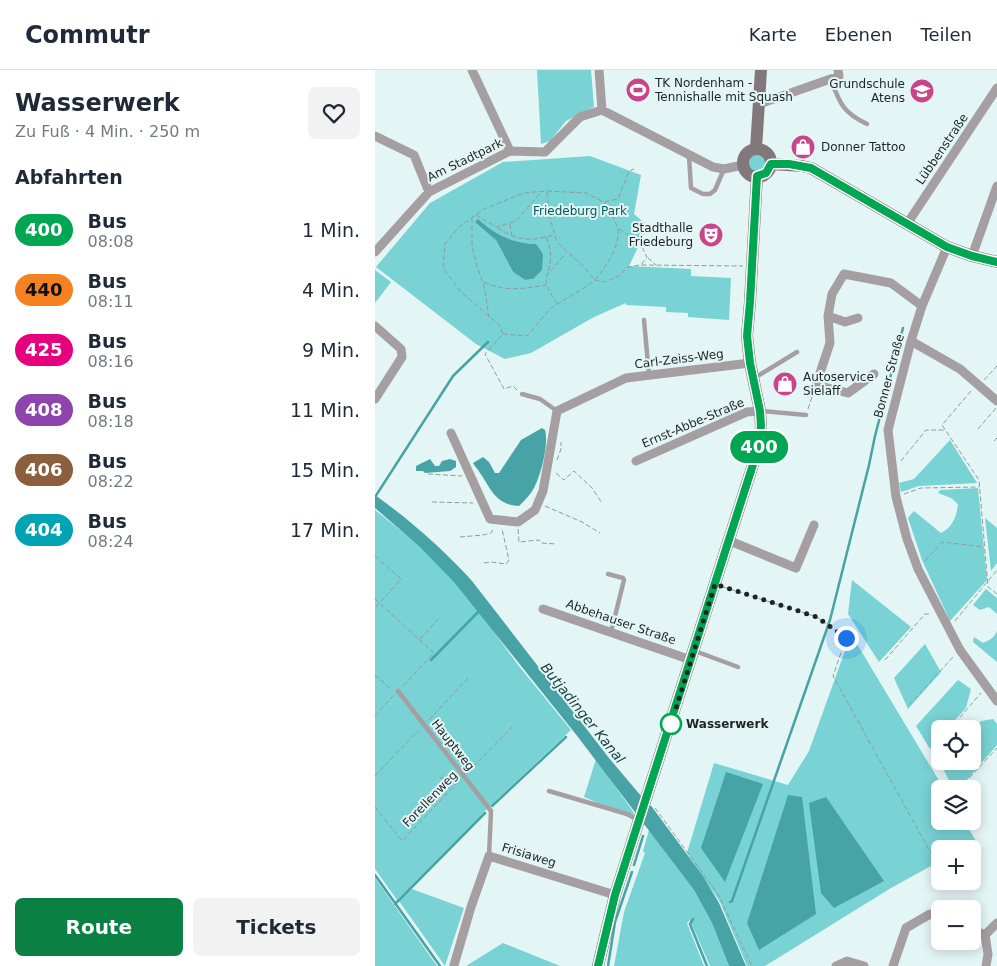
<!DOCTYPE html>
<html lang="de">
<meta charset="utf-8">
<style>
:root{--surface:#fff;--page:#f2f2f3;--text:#1f2937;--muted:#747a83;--line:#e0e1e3;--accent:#0b8043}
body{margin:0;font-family:"DejaVu Sans",sans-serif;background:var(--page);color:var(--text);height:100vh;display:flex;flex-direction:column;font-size:19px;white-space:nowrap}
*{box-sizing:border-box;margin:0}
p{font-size:16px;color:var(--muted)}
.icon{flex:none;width:28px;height:28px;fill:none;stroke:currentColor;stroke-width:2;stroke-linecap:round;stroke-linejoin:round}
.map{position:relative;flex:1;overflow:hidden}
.details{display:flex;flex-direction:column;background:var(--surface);width:375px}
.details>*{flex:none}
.badge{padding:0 10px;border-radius:16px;font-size:18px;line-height:32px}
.tools{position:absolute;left:556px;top:650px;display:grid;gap:10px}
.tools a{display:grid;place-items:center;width:50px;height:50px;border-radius:8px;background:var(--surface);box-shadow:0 2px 12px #0003;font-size:25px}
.you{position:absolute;width:25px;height:25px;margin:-12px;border:4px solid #fff;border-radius:50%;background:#1a73e8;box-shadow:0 0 0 8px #1a73e833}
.map>.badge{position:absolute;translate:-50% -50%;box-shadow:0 0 0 2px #fff}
h2{padding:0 15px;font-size:19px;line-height:45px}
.round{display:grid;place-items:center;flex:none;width:52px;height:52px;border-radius:8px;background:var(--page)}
.headline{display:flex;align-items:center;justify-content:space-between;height:85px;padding:0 15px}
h1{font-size:24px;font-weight:800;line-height:38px}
.cta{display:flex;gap:10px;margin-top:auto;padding:10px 15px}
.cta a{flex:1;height:58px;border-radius:8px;background:var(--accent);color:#fff;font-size:20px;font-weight:800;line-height:58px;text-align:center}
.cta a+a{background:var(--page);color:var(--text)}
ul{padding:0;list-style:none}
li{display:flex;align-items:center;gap:15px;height:60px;padding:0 15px}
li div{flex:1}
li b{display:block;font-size:19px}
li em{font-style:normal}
li .badge{min-width:55px;font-weight:700;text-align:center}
header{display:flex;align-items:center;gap:30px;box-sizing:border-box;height:70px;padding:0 25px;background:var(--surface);border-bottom:1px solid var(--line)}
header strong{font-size:24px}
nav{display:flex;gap:28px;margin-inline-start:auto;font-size:18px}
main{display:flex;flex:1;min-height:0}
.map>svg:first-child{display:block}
</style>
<header>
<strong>Commutr</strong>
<nav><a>Karte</a><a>Ebenen</a><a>Teilen</a></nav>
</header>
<main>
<section class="details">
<div class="headline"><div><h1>Wasserwerk</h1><p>Zu Fuß · 4 Min. · 250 m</p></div><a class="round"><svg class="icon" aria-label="heart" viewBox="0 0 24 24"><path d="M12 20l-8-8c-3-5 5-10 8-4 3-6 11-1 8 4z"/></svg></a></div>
<h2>Abfahrten</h2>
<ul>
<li><span class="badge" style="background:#00a651;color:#fff">400</span><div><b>Bus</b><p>08:08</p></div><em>1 Min.</em></li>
<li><span class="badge" style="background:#f58220;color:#111">440</span><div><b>Bus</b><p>08:11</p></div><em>4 Min.</em></li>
<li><span class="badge" style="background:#e6007e;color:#fff">425</span><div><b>Bus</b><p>08:16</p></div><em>9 Min.</em></li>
<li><span class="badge" style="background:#8e44ad;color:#fff">408</span><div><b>Bus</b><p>08:18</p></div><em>11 Min.</em></li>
<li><span class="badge" style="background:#8b5e3c;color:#fff">406</span><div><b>Bus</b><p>08:22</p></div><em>15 Min.</em></li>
<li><span class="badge" style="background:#00a3b4;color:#fff">404</span><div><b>Bus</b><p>08:24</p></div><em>17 Min.</em></li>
</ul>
<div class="cta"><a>Route</a><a>Tickets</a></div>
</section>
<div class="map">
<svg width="622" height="896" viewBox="0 0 622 896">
<rect width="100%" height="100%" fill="#e4f5f5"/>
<!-- green -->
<path fill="#79d2d4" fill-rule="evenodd" d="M162,0H216L219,37L191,51L175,71L166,74Z
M373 93a9 9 0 1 1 18 0a9 9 0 1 1-18 0Z
M215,86L266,105L259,144L273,156L254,196L316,199V206L356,208L354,250L313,247V243L291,242V237L251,235V233L219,247L156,283L130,289L101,274L1,197L55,133L128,92ZM103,149C121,165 137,173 161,174L158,209L150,210L138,202L121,170Z
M0,200L16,212L0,233Z
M575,370L602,413L544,416L526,422L524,413L539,409Z
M603,418L612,510L575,551L547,490L533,448L539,441L566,463C577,458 582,446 583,434L576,428L563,423L565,420Z
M0,440L54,483L93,526L143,595L196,660L116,735L22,830L0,799Z
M610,448L622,458V493L616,501Z
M477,510L536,557L504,592L473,544Z
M611,519L622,528V544L614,537L605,540L598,535Z
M622,561V592L598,572L599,567L608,573C615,570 619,568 622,561Z
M476,564L569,719H565V751H589L601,771L588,779H565V791L516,818L390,896H372L345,832L312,783L339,693L413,715L434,681Z
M550,574L566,602L533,639L519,608Z
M583,610L596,619L591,638L572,659H565V667L555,679L541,656Z
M618,649L622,654V675L584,719H578L567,696L571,691H598V661L606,651Z
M221,689L259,743L257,748L209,727Z
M274,760L319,820L337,853L354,896H335L315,850L312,853L329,896H239L249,842L270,783L268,781Z
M0,808L62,896H0Z
M37,819L89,838L70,896L24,831Z
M128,873L185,896H91Z"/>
<!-- water -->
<path fill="#47a3a5" d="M103,149C121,165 137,173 161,174L168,184L167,200L158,209L150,210L138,202L121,170L100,152Z
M167,358L170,360C174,374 166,405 159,418C155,425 150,430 144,436C121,435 116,419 105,403C103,399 100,397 98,393L108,387L114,392L120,403H124L146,370Z
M55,389L60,396H64L67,391L75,389L81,391V397L75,401L50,403L48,401H41V396Z
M0,425C35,450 68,479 97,511L234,688L266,726L277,737L328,806L344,833L371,896H354L337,853L319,820L203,667L79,512L44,476L0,438Z
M351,702L388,714L350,812L326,778Z
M413,725L427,727L441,844L384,880L372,853Z
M451,727L509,811L459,838L446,823L434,733Z"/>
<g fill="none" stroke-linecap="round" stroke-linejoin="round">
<!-- stream -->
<path stroke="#47a3a5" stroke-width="2.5" d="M0,427L78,306L113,272
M56,590L106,539
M117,736L191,667
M259,795L268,766
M0,805L65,896
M355,832L357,831L455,550L494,395L500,366L528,258
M20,834L110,743
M318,849L315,854L332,896
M233,896L240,852L257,802"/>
<!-- path -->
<path stroke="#8f9c9c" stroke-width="1" stroke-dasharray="5 2.5" stroke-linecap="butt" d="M172,122L174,145L182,172L209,197L220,210C230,198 248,173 242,156C239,148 233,140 229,132
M101,145L122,157L141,151L166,122
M97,148V175L102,197L109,215L114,247
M135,154L137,167
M123,158C144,172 155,171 180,165
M244,159L265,173L272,187L266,195
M171,167C177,182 177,190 172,204
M273,188L281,195
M109,212C131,222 147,219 171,215
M182,234L171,215L172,205L191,183
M128,264L152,266L176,238L212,216L220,210L230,212L244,206L253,197L265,195L368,196
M609,310L622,296
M142,320L138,316L129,319L110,284L128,264L124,255L86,222L68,198L70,174L84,157L109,139L149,123L172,121L211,123L229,132L243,129L254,101L259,99
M596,321L567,355L604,410L613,517L622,524
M433,339L438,324
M603,359L621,338
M619,371L622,368
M182,390L186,379V372
M526,391L551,360H569
M181,403L189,410L199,401L217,418L227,433
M53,404L87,406
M529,424L546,418L604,417
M57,432L98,433
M170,436L207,452L225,463
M143,459L144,472L164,470L166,473L181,474
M85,467L108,465L116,463L119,458
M0,486L26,509L0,538
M550,491L567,472L609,477
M109,493L116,492L131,494L134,490L127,459
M348,517L442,547L471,568L458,606L557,785
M0,529L59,583L28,616
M580,551L622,500
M45,569L65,547
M510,590L550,544H556
M0,605L16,619
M534,635L579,586
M0,646L18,626
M54,650L94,607
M575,659L606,623
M557,679L565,670
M93,702L137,657
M0,706L44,660
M65,708H84
M584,719L622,678
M0,737L27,771L85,710
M280,738L343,824L377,896"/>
<!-- lane -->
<path stroke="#a69fa2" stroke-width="4.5" d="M455,8C465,33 467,42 492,54
M314,86L316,118L328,124H335L340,120L349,99
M269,250L274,305
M381,307L422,282
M147,324L165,329L182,341
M386,341L431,345
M233,504L248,508L249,510L236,562
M320,581L363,597
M23,621L116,741L114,786
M174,721L252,744L263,750"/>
<!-- street -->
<path stroke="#a69fa2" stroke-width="9" d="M97,0L135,81
M224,0L227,40
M384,34L464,6L463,0
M0,66L39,85L54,122
M532,154L622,18
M572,177L547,236L536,271L513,360L521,427L532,469L543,499L585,580L622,631
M0,182L54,122L135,81L170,82L205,47L227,40L338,97L349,99L368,95
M597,186L622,116
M453,246L470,252L483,248
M0,256L26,279L27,287L0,329
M536,271L585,299L622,331
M499,304L473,323L441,315L455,273L453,246L457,224L469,204L516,213L547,236
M76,363L115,449L143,452L160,440L168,421L182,341L251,308L375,293
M261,391L372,342L385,341
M355,471L421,498L439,455
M168,539L316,590
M598,860L610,865
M610,865L613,884L611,896
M610,865L622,853
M79,895L96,837L114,786L240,825
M461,896L472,891L489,896
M518,896L531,858L555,844L565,848"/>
<!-- secondary -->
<path stroke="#82787c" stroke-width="12" d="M381,79L386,0
M368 93a14 14 0 1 1 28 0a14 14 0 1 1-28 0Z
M396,94L427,96L436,98L572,177L597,186L622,192
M223,896L240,825L383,379L386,356L385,341L375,293L372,266L375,232L382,106"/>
</g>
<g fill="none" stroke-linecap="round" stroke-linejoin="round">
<defs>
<path id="line" d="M223,896L240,825L383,379L386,356L385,341L375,293L372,266L375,232L382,106L391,103L396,94H414L436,98L572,177L597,186L622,192"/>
</defs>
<!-- line casing -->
<use href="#line" stroke="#fff" stroke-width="11"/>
<!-- line -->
<use href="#line" stroke="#00a651" stroke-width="8"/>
<!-- walk -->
<path stroke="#1e2424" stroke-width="5" stroke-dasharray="0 9" d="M296,654L340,514L442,547L471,568"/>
</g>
<!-- icons -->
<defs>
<symbol id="stadium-disc" viewBox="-11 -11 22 22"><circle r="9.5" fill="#c9458b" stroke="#e4f5f5"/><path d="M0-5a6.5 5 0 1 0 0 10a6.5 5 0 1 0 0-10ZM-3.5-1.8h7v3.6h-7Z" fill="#fff"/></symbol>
<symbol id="school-disc" viewBox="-11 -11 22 22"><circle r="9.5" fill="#c9458b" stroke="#e4f5f5"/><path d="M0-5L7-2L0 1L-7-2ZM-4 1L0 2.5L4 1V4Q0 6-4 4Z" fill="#fff"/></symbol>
<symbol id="shop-disc" viewBox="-11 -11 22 22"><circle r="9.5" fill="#c9458b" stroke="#e4f5f5"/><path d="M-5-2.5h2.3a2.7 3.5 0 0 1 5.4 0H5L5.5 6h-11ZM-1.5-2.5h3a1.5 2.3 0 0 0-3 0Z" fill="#fff"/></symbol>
<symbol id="theatre-disc" viewBox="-11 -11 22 22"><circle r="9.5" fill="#c9458b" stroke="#e4f5f5"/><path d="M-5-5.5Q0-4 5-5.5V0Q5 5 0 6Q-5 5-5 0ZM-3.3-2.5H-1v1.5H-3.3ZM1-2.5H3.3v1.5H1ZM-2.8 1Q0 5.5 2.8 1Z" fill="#fff"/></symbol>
</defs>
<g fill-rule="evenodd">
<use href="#stadium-disc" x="249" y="6" width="28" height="28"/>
<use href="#school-disc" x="533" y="7" width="28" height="28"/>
<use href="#shop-disc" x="414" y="63" width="28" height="28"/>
<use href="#theatre-disc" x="322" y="151" width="28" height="28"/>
<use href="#shop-disc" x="396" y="300" width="28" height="28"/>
</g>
<!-- markers -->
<circle fill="#fff" stroke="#00a651" stroke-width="2.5" cx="296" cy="654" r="10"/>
<g text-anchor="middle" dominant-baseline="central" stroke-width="4" stroke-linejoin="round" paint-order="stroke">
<!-- poi labels -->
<g font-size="12" fill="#1e2424" stroke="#e4f5f5" text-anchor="start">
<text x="280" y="13">TK Nordenham -<tspan x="280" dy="14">Tennishalle mit Squash</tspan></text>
<text x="530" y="14" text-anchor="end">Grundschule<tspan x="530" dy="14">Atens</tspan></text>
<text x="446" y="77">Donner Tattoo</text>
<text x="318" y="158" text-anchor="end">Stadthalle<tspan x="318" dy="14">Friedeburg</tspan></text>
<text x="428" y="307">Autoservice<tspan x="428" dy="14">Sielaff</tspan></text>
</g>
<!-- street labels -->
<g font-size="12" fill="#1e2424" stroke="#e4f5f5">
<text transform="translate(567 79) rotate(-56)">Lübbenstraße</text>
<text transform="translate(90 90) rotate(-26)">Am Stadtpark</text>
<text transform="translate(304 289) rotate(-7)">Carl-Zeiss-Weg</text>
<text transform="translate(514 306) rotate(-75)">Bonner Straße</text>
<text transform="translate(318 353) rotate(-23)">Ernst-Abbe-Straße</text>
<text transform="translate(246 552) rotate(19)">Abbehauser Straße</text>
<text transform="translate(78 675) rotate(52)">Hauptweg</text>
<text transform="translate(55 729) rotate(-46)">Forellenweg</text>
<text transform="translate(154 785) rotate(17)">Frisiaweg</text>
</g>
<!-- park labels -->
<g font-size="12" fill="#035859" stroke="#e4f5f5">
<text x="205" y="141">Friedeburg Park</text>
</g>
<!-- stop labels -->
<g font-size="12" font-weight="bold" fill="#1e2424" stroke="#e4f5f5" text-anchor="start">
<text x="311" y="654">Wasserwerk</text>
</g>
<!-- water labels -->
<g font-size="14" font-style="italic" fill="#184243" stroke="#e4f5f5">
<text transform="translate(208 643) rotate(51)">Butjadinger Kanal</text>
</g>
</g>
</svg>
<div class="tools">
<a><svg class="icon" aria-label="locate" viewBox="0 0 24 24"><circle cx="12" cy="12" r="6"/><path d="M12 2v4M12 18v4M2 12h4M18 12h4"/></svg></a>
<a><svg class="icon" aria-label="layers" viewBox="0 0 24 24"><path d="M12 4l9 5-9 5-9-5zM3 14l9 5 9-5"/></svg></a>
<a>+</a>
<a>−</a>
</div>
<div class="you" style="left:471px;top:568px"></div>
<b class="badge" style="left:384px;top:377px;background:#00a651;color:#fff">400</b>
</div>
</main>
